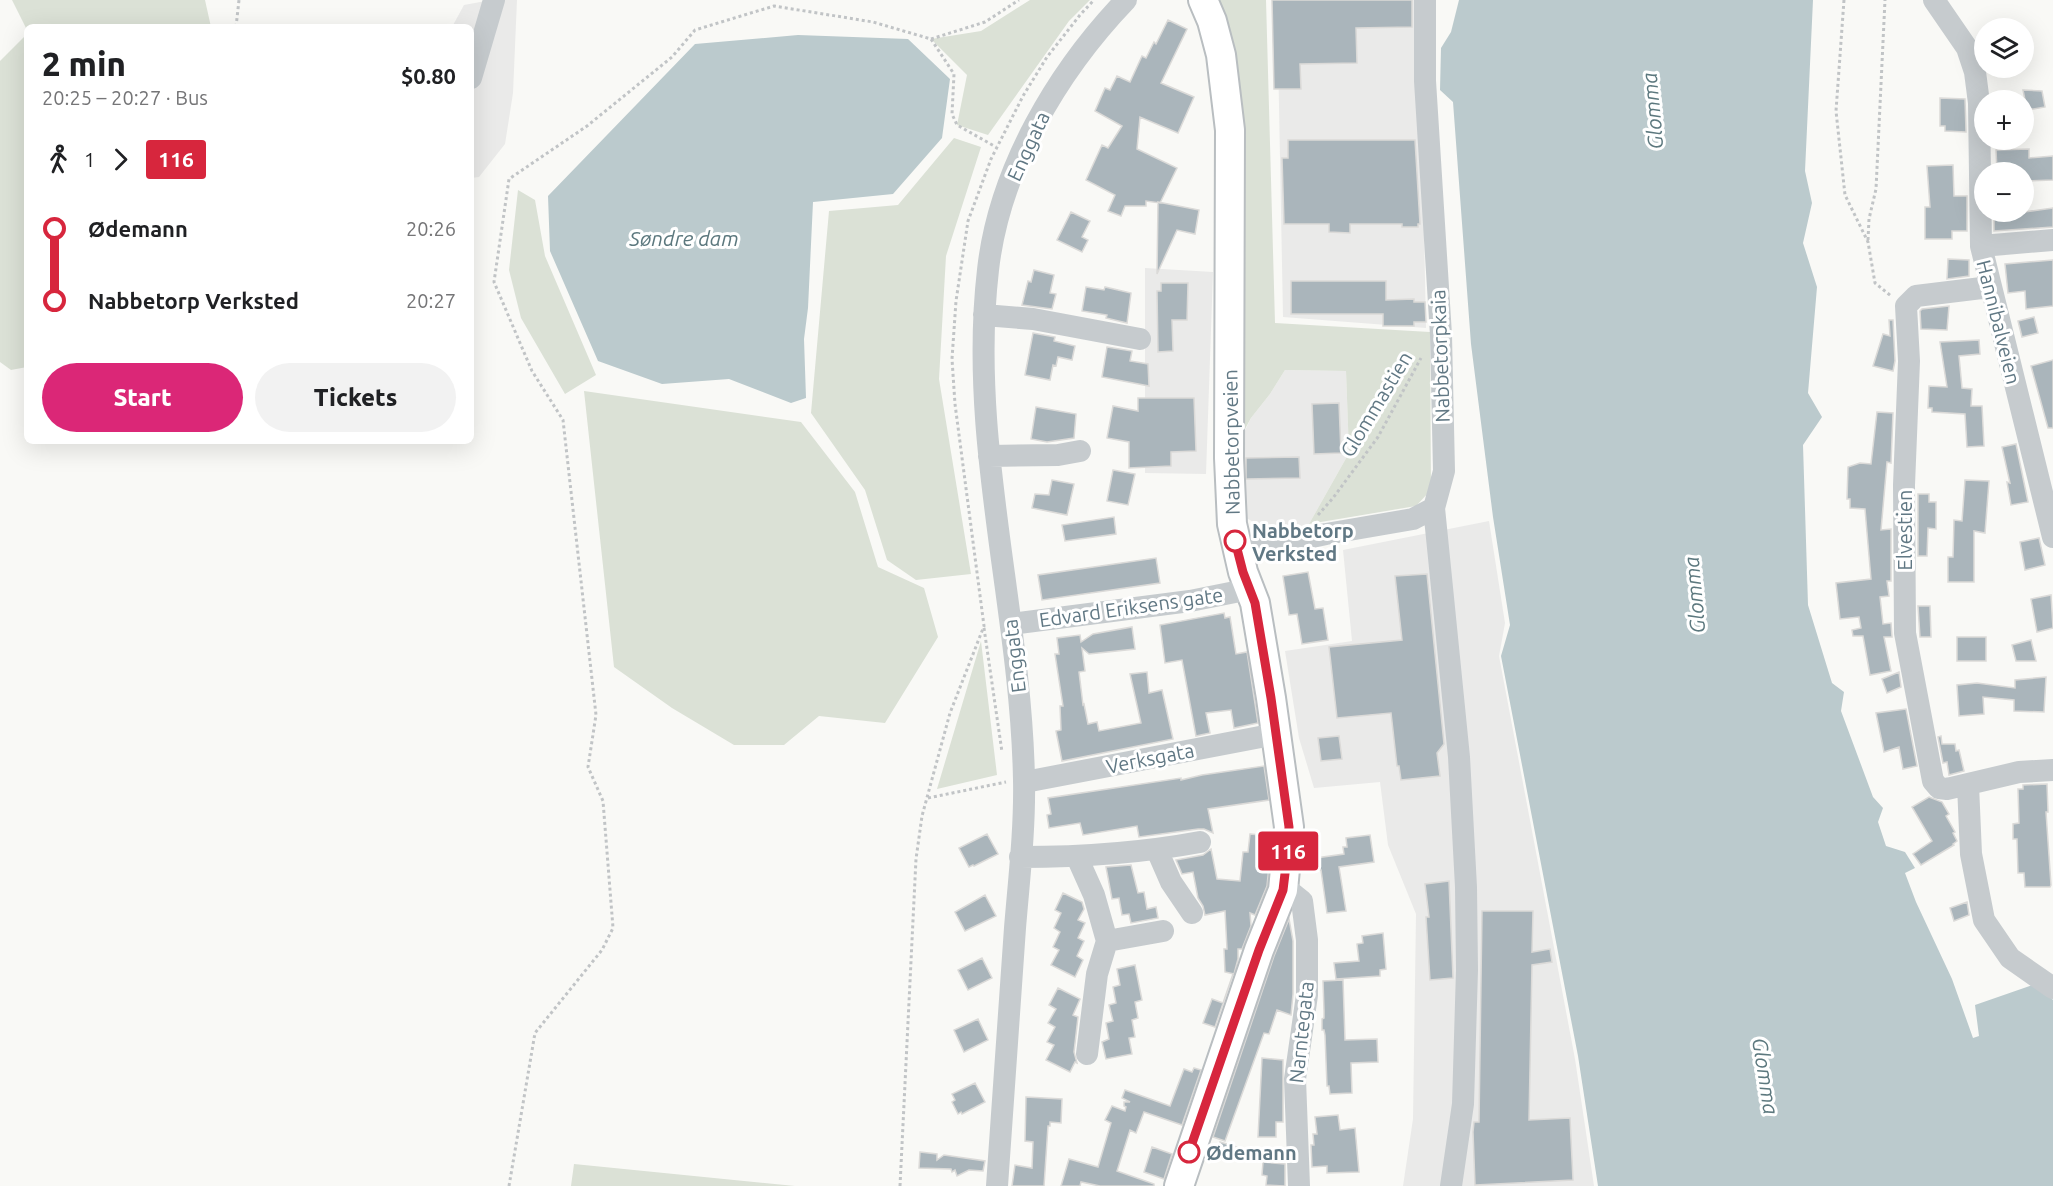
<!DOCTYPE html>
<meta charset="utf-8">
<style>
:root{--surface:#fff;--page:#f2f2f2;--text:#202124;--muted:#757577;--accent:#db2777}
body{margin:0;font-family:Ubuntu,sans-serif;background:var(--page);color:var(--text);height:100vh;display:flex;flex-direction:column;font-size:22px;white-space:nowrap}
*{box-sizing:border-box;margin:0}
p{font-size:20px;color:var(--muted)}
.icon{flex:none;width:33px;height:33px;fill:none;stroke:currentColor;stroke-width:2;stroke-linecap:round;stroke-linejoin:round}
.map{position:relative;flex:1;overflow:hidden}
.drawer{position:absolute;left:24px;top:24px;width:450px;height:420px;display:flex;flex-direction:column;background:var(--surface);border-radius:9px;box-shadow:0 6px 24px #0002}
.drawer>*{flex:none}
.badge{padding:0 12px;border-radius:4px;font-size:21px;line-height:39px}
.tools{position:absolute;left:1974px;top:18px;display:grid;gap:12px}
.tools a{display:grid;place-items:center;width:60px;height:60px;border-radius:50%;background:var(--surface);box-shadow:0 6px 24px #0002;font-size:30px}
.map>.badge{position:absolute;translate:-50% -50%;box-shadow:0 0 0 3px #fff}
.legs{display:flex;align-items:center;gap:9px;height:66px;padding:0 18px;font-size:20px}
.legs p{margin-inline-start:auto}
.head{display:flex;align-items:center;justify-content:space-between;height:102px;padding:0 18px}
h1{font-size:33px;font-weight:800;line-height:45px}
.primary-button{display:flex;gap:12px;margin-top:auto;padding:12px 18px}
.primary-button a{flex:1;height:69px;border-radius:36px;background:var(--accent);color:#fff;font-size:24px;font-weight:800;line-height:69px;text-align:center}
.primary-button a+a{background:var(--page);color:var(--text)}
ul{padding:0 18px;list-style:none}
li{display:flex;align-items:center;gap:21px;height:72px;font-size:22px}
li i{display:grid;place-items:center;width:9px;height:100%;margin:0 8px;background:currentColor}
li i::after{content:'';width:15px;height:15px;margin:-8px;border:4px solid;border-radius:50%;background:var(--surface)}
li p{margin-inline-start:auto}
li:first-child i{background:linear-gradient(#0000 50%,currentColor 0)}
li:last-child i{background:linear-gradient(currentColor 50%,#0000 0)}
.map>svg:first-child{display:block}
</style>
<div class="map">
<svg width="2053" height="1186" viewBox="0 0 2053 1186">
<rect width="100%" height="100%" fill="#f9f9f6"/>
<!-- built -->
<path fill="#eaeae9" d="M491,0H517L513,93L505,144L479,177L471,178V27H452L464,5Z
M1277,0H1414L1423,183L1426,328L1283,317Z
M1145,268L1213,272L1206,474L1145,473Z
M1285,370L1346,371L1349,453L1309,524L1272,533L1243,516L1238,445L1251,418L1270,394Z
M1489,521L1505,623L1499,656L1575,1059L1594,1186H1403L1413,1119L1416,914L1388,845L1380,782L1314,788L1299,738L1285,651L1352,641L1343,550Z"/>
<!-- green -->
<path fill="#dbe1d6" d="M12,0H205L211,27H27V30Z
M1030,0H1090L1069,21L988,135L957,125L967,75L931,39L981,31Z
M1217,0H1266L1275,323L1430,332L1431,490L1416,506L1309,524L1349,453L1346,371L1285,370L1270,394L1251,418L1237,444Z
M27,34V367L11,370L0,362V61Z
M954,138L981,147L946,256L939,379L971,574L916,580L887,560L865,490L811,413L829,211L898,205Z
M518,190L535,200L545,256L596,375L565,394L521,318L509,270Z
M584,391L801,422L855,492L878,567L924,588L938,637L885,723L819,716L784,745H734L672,708L614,667Z
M981,641L997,775L937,789Z
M574,1164L795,1186H571Z"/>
<!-- water -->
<path fill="#bbcacd" d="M1459,0H1813L1805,171L1812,203L1803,243L1817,287L1808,393L1822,417L1803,445L1808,605L1832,683L1844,692L1841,711L1873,797L1883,808L1878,822L1886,846L1905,852L1915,868L1905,873L1916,902L1952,979L1973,1038L1979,1036L1975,1005L2038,983L2053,1000V1186H1598L1578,1056L1501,656L1510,625L1493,517L1471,344L1453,102L1440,90L1441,48L1451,32Z
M798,35L908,39L950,79L942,138L893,194L813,202L808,308L804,339L806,398L791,403L729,379L662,384L598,361L550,251L548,196L695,44Z"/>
<!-- building -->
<path fill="#aab5bb" stroke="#dbdad8" stroke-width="1.5" d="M1272,0H1412V27L1356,28L1357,63L1300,64L1301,89H1274Z
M1168,20L1187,29L1161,83L1194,97L1178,133L1140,117L1137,149L1177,168L1160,203L1146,201V206H1125L1121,216L1108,211L1115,195L1086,180L1102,145L1108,148L1122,126L1095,111L1105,88L1110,90L1117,76L1130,82L1142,56L1146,58L1154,42L1156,44Z
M2023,90L2042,91L2045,107L2027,110Z
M1940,98L1965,99L1966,132L1945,131V126H1940Z
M1288,140H1415L1420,224H1418V227H1402V224H1350V233L1329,232V224H1284L1282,158H1288Z
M2029,149V158L2053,156V180L2024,181V172H2018V170L1997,171L1996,150Z
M1953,165L1954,196H1967V231H1952V239H1925V207H1930L1927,166Z
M1158,202L1199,210L1195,234L1177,230L1157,274Z
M2053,208V227L1994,231V212H2024Z
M1071,212L1090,221L1082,237L1088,240L1082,252L1057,240Z
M1948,259L1969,260V276L1947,279Z
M2053,260V306L2026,309L2025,291L2008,293L2005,264Z
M1034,270L1054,275L1050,293L1056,294L1052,309L1022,305L1028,281L1031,282Z
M1291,281H1386V300L1414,299V302H1425L1426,322H1414V326H1383V314H1291Z
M1161,283H1188L1187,320H1172L1173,351L1158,352L1157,291H1161Z
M1086,287L1104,290L1105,287L1131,293L1127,323L1106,318L1107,315L1082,311Z
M1949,306L1947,330L1921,329L1920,311L1922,309Z
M2034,317L2038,333L2022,337L2018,321Z
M1889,320H1893L1895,361L1893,371L1873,366L1883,334L1890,336Z
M1033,333L1055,337L1054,341L1075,346L1072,360L1058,357L1056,366L1053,365L1050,380L1025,375Z
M1979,340L1980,354L1959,356L1962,388L1972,389L1971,406H1982L1984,446L1967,447L1965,414L1932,412V408H1928L1929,386L1947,387L1940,342Z
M1107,347L1132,351L1130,361L1148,364L1149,386L1102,377Z
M2053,360V428H2048L2031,366Z
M1138,398H1194L1196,451L1171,452V466L1129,468V442L1107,438L1113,406L1138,411Z
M1339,403L1341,453L1314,454L1312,404Z
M1036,407L1076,414L1074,438L1047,442L1031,439Z
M1877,412L1893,413L1891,463L1887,462L1881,530L1891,529V581H1887L1889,596L1880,597L1883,624L1891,623L1892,637H1884L1891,671L1870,675L1863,636H1853L1852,630L1861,628L1859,617L1840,619L1836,583L1871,579L1865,509L1850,508V499H1847L1848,467L1860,463L1871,464Z
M2016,444L2028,502L2011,505L2007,482L2010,483L2002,447Z
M1299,457L1300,478L1246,479V458Z
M1113,470L1135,474L1128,505L1107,501Z
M1052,480L1074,484L1067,515L1032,508L1035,494L1049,495Z
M1965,480L1989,481L1985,533L1974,531V582H1948V557H1953L1954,520L1962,521Z
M1918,494H1929V502H1936V529L1928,528L1927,556H1918Z
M1114,517L1116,534L1065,541L1062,525Z
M2039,538L2045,565L2025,570L2020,542Z
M1156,558L1160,583L1042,600L1038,575Z
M1308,572L1315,609L1323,608L1328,640L1302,644L1297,614L1289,615L1283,576Z
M1427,574L1444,744L1437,753L1440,776L1401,780L1399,766H1397L1391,713L1337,718L1329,647L1402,640L1395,576Z
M2051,595L2053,628L2037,632L2031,599Z
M1918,606H1930L1931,637H1920Z
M1224,613L1225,618L1230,617L1236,654L1247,652L1258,723L1234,728L1231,710L1206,713L1210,733L1196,736L1182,660L1165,663L1160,625Z
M1132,627L1135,649L1089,654L1082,648L1085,671L1079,672L1083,705L1084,704L1088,724L1097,722L1099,731L1141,723L1130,674L1147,672L1149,693L1162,690L1173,739L1062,761L1056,731L1061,730L1060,706H1063L1055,654H1059L1057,638L1080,635L1081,642L1093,634Z
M1957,637H1986V661H1957Z
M2031,640L2036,661H2016L2012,645Z
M1899,672L1901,687L1887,693L1882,679Z
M2046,677L2044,712L2014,711V700L1983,697L1984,714L1959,716L1957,685L1977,683L2015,688V680Z
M1906,709L1917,766L1903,769L1899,747L1884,752L1876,713Z
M1339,736L1342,759L1321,761L1318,738Z
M1941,736L1942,744H1955L1956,751L1959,750L1964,771L1949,775L1947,762L1943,763L1938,737Z
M1264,766L1269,800L1208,809L1213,833L1204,829H1198L1139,837L1137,826L1083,835L1080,823L1049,828L1047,815L1051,814L1048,798L1181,778V780L1202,775Z
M2047,784L2048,812H2046L2051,885L2050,887H2025L2024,873H2018L2017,839H2013V824L2019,823L2018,789H2023V785Z
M1929,797L1942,802L1949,814L1946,816L1955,832L1953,833L1957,841L1953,844L1954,845L1921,865L1913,854L1932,841L1912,807Z
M987,834L998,854L974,866L973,865L969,867L959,848Z
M1250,834L1272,836L1267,886L1255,915L1250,913L1251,926L1242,949H1238V959L1234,974L1225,972L1224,949H1227L1225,911L1205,915L1203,906L1198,898L1193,872L1182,874L1176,860L1203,855L1211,849L1217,879L1240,881L1243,852H1248Z
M1370,835L1374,862L1339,867L1346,911L1327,913L1321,870H1318L1316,858L1344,854L1343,847H1347L1346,838Z
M1131,865L1138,893L1144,892L1147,909L1156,907L1158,918L1131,923L1129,914L1122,915L1119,898L1112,899L1106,867Z
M1449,881L1453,978L1430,980L1426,917H1429L1425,884Z
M1063,893L1082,902L1084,909L1078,920L1085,923L1078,938L1084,941L1077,956L1083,960L1075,977L1051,965L1059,950L1053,947L1060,932L1054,928L1061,913L1055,910Z
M985,895L996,916L965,931L955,912Z
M1967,902L1969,915L1954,921L1950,908Z
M1482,911H1533L1532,952L1550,949L1552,962L1532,965L1529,1120L1570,1118L1573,1180L1475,1185L1473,1132L1474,1122H1479Z
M1289,919L1293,941V994L1291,1015L1277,1010L1269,1034L1264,1033L1225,1141L1213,1137L1274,956Z
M1383,933L1386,969L1380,970V976L1336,979L1334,963L1359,961L1357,944L1363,943L1362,936Z
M982,958L992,978L968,990L958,970Z
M1135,965L1142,1000L1135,1002L1138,1018L1132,1020L1135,1037L1129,1038L1132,1054L1106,1059L1102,1042L1109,1039L1106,1023L1113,1021L1109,1005L1116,1003L1113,987L1120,985L1117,969Z
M1233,974L1215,1027L1203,1023L1212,999L1223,1003Z
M1343,980L1345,1040L1377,1039L1378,1062L1351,1063L1352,1093L1330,1094L1329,1086H1327L1325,1035L1324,1030H1322V1019L1324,1018V1011L1323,981Z
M1058,988L1080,999L1073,1015L1078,1017L1074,1052L1077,1063L1075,1062L1070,1072L1046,1060L1054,1045L1047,1042L1055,1027L1048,1023L1056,1009L1049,1005Z
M978,1019L988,1040L964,1052L954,1030Z
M1262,1058L1283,1060V1122H1276V1137H1258Z
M1194,1068L1201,1070L1182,1125L1144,1112L1136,1133L1130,1130L1117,1171L1154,1184V1186H1100L1081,1182L1080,1186H1061L1069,1159L1098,1167L1111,1123L1105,1120L1112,1106L1125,1111L1126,1107L1124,1106V1102H1130L1122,1098L1125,1090L1170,1106L1184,1069L1192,1072Z
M975,1083L985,1102L962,1114L961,1112L958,1114L952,1102L955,1100L952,1094Z
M1026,1097L1062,1099L1061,1123L1050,1122V1126H1048L1044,1186H1012L1015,1165L1032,1168L1033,1142L1025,1141Z
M1338,1115L1340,1130L1355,1128L1359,1172L1327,1173V1166L1312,1167L1311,1145H1314L1313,1134H1317L1315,1117Z
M1220,1142L1237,1147L1234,1160L1216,1155Z
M1152,1147L1172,1154L1164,1179L1144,1172Z
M920,1152L937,1154V1160L944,1155L985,1161L983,1171L969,1170L957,1176L955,1170L952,1172L951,1169L919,1168Z
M1263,1162L1285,1164V1186L1266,1185L1267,1176L1262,1175Z"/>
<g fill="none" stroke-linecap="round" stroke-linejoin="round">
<defs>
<path id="major" d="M1179,1186L1259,950L1283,890L1289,827L1271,698L1255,603L1243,572L1232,524L1229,458L1230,130L1221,55L1212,21L1203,0"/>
</defs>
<!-- major casing -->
<use href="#major" stroke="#b9bec1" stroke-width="32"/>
<!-- path -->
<path stroke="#c1c4c6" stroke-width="3" stroke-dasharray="3 3" stroke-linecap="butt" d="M1844,0L1836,111L1845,195L1868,242L1875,283L1891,296
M236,27L239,0
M931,39L985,22L1019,0
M1868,240L1869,219L1876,189L1885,0
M1318,515L1333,498L1378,437L1421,358
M984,628L1002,752
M928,798L1006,782
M509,1186L535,1033L602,950L613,928L603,801L588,767L596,715L563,420L532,371L494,282L509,179L587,126L672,57L695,30L774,6L873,22L931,39L954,74L952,114L957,125L996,147
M900,1186L916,859L922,816L950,713L984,626L955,404L952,359L956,301L968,221L991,159L1023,96L1047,57L1080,15L1094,0"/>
<!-- minor -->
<path stroke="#c6cbce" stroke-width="22" d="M1934,0L1967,48L1975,72L1979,103L1981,246L2053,537
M471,78L494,0
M1981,246L2053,240
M1990,287L1916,296L1906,306L1909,361L1904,485L1905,633L1933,781L1939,788L1947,789L2019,772L2053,770
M984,315L1033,319L1140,339
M989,456L1058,455L1080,451
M1434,508L1459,757L1466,887L1467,970L1463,1104L1451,1186
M1238,553L1326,534L1413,519L1434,508L1444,471L1441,335L1425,81V0
M1011,624L1190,601L1250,589
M1025,782L1276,734
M1968,785L1971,854L1984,920L2010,958L2053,988
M1157,850L1171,882L1192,913
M1020,857C1081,857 1141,853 1200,842
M1077,857L1094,895L1107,941L1097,974L1087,1054
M1283,890L1292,893L1302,901L1307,940V995L1295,1079L1299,1186
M1107,941L1163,931
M997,1186C1003,1100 1009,1014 1015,928C1019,879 1025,829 1024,780C1021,610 968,441 988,270C999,170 1057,72 1126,0"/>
<!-- major -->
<use href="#major" stroke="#fff" stroke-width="28"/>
</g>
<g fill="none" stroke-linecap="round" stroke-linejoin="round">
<defs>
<path id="line-1" d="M1189,1152L1259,950L1283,890L1287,857L1289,827L1271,698L1255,603L1243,572L1235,541"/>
</defs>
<!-- line-1 casing -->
<use href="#line-1" stroke="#fff" stroke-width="14"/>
<!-- line-1 -->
<use href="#line-1" stroke="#d7263d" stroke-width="9"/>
</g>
<!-- markers -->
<g fill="#fff" stroke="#d7263d" stroke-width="3">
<circle cx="1235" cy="541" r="10"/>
<circle cx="1189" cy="1152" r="10"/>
</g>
<g text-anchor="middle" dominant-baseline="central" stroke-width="6" stroke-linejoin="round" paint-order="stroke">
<!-- street labels -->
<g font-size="20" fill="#617884" stroke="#fff">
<text transform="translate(1028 146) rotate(-65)">Enggata</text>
<text transform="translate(1999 322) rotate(76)">Hannibalveien</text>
<text transform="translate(1440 356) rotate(-92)">Nabbetorpkaia</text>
<text transform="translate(1376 404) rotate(-59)">Glommastien</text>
<text transform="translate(1231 442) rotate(-91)">Nabbetorpveien</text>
<text transform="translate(1904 530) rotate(-90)">Elvestien</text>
<text transform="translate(1131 607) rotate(-8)">Edvard Eriksens gate</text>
<text transform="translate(1014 656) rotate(-97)">Enggata</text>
<text transform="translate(1150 758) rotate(-11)">Verksgata</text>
<text transform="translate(1301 1032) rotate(-84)">Narntegata</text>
</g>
<!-- stop labels -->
<g font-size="20" font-weight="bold" fill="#617884" stroke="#fff" text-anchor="start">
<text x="1252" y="530">Nabbetorp<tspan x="1252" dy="23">Verksted</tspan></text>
<text x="1206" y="1152">Ødemann</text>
</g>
<!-- water labels -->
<g font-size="21" font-style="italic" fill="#5c787e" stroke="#fff">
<text transform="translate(1652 111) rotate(-95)">Glomma</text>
<text x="684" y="238">Søndre dam</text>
<text transform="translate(1694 595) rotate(-95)">Glomma</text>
<text transform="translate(1766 1076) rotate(81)">Glomma</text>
</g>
</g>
</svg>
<div class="tools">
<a><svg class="icon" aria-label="layers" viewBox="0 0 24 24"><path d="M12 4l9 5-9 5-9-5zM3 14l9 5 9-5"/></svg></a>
<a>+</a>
<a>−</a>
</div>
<b class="badge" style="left:1288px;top:851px;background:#d7263d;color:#fff">116</b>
<section class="drawer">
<div class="head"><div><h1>2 min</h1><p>20:25 – 20:27 · Bus</p></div><b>$0.80</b></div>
<div class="legs"><svg class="icon" aria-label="walk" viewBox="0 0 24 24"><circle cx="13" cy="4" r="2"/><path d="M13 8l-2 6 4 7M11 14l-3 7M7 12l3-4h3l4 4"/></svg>1<svg class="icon" aria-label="forward" viewBox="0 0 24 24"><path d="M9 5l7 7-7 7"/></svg><b class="badge" style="background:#d7263d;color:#fff">116</b></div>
<ul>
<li><i style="color:#d7263d"></i><b>Ødemann</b><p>20:26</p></li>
<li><i style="color:#d7263d"></i><b>Nabbetorp Verksted</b><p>20:27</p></li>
</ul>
<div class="primary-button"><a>Start</a><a>Tickets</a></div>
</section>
</div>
